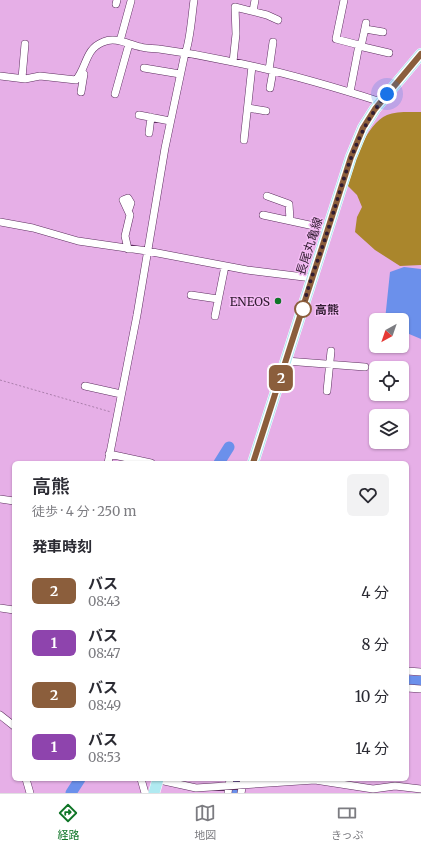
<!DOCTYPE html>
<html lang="ja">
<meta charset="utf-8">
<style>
:root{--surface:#fff;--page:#f2f2f3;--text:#2b2b33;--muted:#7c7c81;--line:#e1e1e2;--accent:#0f7527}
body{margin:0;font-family:Merriweather,"Noto Sans JP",serif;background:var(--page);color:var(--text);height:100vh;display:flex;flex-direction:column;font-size:15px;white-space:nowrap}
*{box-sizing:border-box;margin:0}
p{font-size:13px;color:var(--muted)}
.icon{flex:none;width:22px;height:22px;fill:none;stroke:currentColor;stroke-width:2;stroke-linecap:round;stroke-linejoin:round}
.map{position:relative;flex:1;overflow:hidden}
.sheet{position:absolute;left:12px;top:461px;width:397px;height:320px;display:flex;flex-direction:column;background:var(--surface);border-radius:6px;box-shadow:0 1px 3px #0004}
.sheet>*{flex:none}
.badge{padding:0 8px;border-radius:6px;font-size:14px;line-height:26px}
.needle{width:26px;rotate:220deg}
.buttons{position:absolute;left:369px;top:313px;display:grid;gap:8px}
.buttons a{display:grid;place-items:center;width:40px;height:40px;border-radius:6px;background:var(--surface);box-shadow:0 1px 3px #0004;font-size:20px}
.you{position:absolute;width:20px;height:20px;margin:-10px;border:3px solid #fff;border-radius:50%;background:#1a73e8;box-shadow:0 0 0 6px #1a73e833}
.map>.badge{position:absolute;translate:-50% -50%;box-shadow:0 0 0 2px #fff}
h2{padding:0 20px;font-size:15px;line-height:36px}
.round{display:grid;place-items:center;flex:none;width:42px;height:42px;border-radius:6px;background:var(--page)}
.head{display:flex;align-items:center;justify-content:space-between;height:68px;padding:0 20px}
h1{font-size:19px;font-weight:600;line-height:30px}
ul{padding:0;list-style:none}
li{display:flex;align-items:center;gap:12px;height:52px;padding:0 20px}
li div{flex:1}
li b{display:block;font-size:15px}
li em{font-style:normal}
li .badge{min-width:44px;font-weight:700;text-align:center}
.tabs{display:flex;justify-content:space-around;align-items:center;height:56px;border-top:1px solid var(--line);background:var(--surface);font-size:11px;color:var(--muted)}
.tabs a{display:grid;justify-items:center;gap:2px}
.tabs .active{color:var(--accent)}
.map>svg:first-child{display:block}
</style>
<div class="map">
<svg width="421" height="793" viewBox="0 0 421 793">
<rect width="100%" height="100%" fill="#e6afe7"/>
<!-- forest -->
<path fill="#aa862c" d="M421,112V265L400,266L375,250L355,232L357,217L362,207L357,195L347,185C353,164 366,124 387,115C396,111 411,112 421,112Z"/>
<!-- water -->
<path fill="#6b90eb" d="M404,267L421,269V339L402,331V320H385L390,272Z"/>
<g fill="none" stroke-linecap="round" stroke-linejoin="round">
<!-- river -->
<path stroke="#6b90eb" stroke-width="11" d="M219,463L229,447
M407,681H421
M71,793L80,779
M236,793L240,779"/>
<defs>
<path id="street" d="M344,0L336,39L359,45L350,92
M116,4L117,0
M253,11L255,0
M365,29L383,32
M120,41L131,1
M359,45L362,42L366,23
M359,46L389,53
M233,62L236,34L235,7L267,15L278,20
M144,68L180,74
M269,70L273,42
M0,76L25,79L40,76L76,80C87,67 85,49 103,42C116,36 129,45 141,47C147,49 153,48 159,49C182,52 205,56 228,61C280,71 331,86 381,102
M22,78L25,44
M270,88L273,71
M81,92L84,74L82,72
M115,94L129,44
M248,108L266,111
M139,115L170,121
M149,133L151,117
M244,140L252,66
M267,196L289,204L290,220
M263,215L328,229
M0,222L33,228L78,241L147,251L247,270L312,278
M128,249L125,236L130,215L123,200L128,198L131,203L129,209
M191,295L218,299
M215,316L225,266
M286,361L365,367
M85,386L121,394
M327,391L331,351
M109,454L151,463
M108,463L137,315L165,148L185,53C190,44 192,13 194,0
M0,499L14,501
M0,608L14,610
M407,671L421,672
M407,688L421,689
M0,715L14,726
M26,779L30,793
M141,779L145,793
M155,779L196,788L315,780L373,789L395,786L421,789
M228,793L230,779
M241,793L244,779"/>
<path id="primary" d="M253,463L351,157L363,128L375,109L421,54
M154,793L158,779"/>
</defs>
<!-- street casing -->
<use href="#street" stroke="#5e2f60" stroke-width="8"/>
<!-- primary casing -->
<use href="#primary" stroke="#fff" stroke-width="12"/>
<!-- path -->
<path stroke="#aa7eab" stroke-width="1" stroke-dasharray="2 2" stroke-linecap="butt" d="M0,380L111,412"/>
<!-- street -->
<use href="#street" stroke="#fff" stroke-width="7"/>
<!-- primary -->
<use href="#primary" stroke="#b0eaf1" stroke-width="11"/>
</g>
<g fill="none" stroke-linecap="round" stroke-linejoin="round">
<defs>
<path id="line" d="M253,463L351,157L363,128L375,109L421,54"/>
</defs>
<!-- line casing -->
<use href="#line" stroke="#fff" stroke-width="9"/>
<!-- line -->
<use href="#line" stroke="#8b5e3c" stroke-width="6"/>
<!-- walk -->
<path stroke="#311c31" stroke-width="4" stroke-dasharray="0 7.2" d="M303,309C308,284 319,258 327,233C343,184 353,134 387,94"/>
</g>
<!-- markers -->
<circle fill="#0f7527" stroke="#f4bcf4" stroke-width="1.5" cx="278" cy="301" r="4"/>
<circle fill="#fff" stroke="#8b5e3c" stroke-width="2" cx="303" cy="309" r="8"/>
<g text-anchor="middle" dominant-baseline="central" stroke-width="3" stroke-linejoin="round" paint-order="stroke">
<!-- street labels -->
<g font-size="12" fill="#311c31" stroke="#f4bcf4">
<text transform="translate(309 246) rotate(-72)">長尾丸亀線</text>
</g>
<!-- poi labels -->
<g font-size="12" fill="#311c31" stroke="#f4bcf4" text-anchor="end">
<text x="270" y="301">ENEOS</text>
</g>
<!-- stop labels -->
<g font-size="12" font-weight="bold" fill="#311c31" stroke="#f4bcf4" text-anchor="start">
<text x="315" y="309">高熊</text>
</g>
</g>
</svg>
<div class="buttons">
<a><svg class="needle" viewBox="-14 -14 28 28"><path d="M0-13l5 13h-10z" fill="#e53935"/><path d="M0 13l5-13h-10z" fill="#7c7c81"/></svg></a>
<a><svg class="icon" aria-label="locate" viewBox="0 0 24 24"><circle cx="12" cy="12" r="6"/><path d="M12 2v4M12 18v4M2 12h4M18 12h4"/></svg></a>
<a><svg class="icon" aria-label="layers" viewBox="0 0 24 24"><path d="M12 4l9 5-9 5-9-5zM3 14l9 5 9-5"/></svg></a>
</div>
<div class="you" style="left:387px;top:94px"></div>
<b class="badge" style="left:281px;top:378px;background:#8b5e3c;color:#fff">2</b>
<section class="sheet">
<div class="head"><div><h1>高熊</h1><p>徒歩 · 4 分 · 250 m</p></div><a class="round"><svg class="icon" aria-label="heart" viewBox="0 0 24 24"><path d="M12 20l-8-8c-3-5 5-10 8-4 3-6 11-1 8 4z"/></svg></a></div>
<h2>発車時刻</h2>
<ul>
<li><span class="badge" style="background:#8b5e3c;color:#fff">2</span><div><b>バス</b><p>08:43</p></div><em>4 分</em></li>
<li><span class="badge" style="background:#8e44ad;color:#fff">1</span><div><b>バス</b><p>08:47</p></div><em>8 分</em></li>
<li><span class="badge" style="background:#8b5e3c;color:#fff">2</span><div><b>バス</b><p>08:49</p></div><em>10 分</em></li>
<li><span class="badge" style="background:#8e44ad;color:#fff">1</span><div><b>バス</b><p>08:53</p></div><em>14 分</em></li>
</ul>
</section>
</div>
<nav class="tabs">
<a class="active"><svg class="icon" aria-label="directions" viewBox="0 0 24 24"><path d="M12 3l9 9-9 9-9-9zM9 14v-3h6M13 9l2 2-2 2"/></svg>経路</a>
<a><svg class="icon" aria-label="map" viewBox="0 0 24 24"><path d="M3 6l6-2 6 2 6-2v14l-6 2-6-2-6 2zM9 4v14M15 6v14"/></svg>地図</a>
<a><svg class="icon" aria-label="tickets" viewBox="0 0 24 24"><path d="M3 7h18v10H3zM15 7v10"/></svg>きっぷ</a>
</nav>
